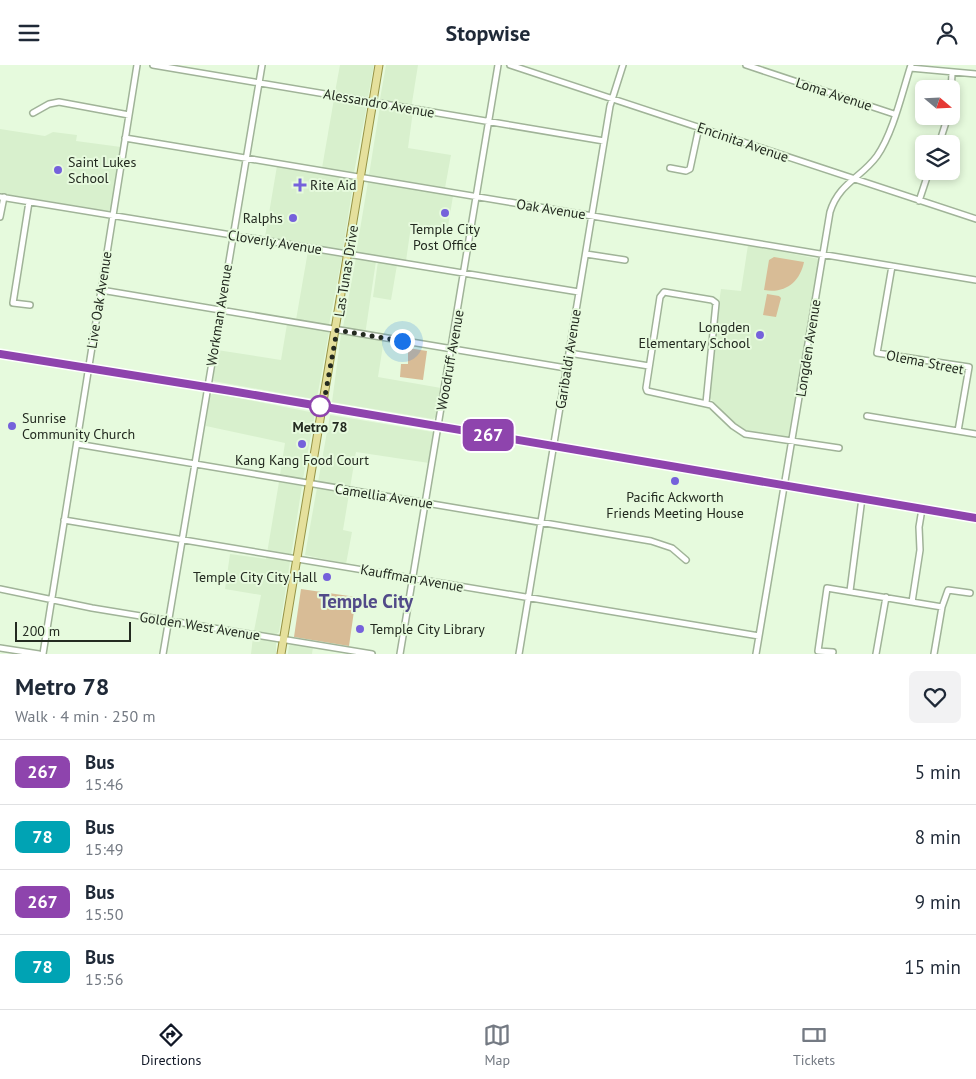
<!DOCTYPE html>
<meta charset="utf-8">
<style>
:root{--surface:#fff;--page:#f2f2f3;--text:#1f2937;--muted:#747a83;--line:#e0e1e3;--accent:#111827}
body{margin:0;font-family:"PT Sans",sans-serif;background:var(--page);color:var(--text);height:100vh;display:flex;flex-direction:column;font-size:19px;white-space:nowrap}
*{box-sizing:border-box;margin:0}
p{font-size:16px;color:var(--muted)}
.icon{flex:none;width:28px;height:28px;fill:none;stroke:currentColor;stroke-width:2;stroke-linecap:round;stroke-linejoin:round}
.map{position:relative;height:589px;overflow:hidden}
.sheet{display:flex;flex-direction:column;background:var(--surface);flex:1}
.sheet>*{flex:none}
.badge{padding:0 10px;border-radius:8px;font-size:18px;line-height:32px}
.needle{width:32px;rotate:109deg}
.tools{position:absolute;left:915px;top:15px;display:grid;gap:10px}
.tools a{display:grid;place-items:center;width:45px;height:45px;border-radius:8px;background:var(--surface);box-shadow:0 2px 8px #0003;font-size:25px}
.scale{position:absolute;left:15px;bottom:12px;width:116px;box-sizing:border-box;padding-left:5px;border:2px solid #232a20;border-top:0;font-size:14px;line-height:18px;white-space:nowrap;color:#232a20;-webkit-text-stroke:4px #e6fadd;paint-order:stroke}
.you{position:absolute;width:25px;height:25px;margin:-12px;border:4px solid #fff;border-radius:50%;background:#1a73e8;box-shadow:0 0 0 8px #1a73e833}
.map>.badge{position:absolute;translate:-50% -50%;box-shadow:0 0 0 2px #fff}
.round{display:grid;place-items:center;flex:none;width:52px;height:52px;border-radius:8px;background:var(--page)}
.head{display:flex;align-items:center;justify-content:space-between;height:85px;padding:0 15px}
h1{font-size:24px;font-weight:700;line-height:38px}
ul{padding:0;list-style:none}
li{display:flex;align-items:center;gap:15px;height:65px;padding:0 15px;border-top:1px solid var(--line)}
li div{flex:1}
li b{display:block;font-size:19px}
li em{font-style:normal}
li .badge{min-width:55px;font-weight:700;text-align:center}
header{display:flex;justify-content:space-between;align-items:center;height:65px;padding:0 15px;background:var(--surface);font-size:22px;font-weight:700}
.tab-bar{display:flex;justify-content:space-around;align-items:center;height:70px;border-top:1px solid var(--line);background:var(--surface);font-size:14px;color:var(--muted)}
.tab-bar a{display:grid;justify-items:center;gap:2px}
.tab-bar .on{color:var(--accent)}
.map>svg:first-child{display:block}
</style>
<header><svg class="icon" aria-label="menu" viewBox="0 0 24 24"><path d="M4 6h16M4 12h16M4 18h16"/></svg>Stopwise<svg class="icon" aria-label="person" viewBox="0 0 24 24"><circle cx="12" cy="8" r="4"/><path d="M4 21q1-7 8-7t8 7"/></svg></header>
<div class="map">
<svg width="976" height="589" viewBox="0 0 976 589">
<rect width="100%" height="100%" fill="#e6fadd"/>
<!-- built -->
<path fill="#d8f0cd" d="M340,0H374L368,32L335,27Z
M386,0H418L411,44L380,34Z
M334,34L367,40L354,108L322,103Z
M380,41L413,46L408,83L451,90L445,123L369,110Z
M0,64L45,71L53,67L77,70L76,76L121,82L111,143L108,146L0,128Z
M277,101L354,114L343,184L265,172Z
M368,117L453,131L447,168L411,161L406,196L356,188Z
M748,180L819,194L788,373L752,368L740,363L710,333L712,315L711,292L721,224L741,226Z
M308,186L342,192L329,260L296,255Z
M356,193L376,196L365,270L343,262Z
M378,196L397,200L391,235L373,232Z
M287,259L329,267L317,333L314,334L213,316L217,285L281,295Z
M341,269L384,274L378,312L441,323L437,351L433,354L332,337Z
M213,328L315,348L303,414L280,410L285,378L206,361L209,332Z
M330,350L433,367L429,398L356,387L343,465L352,467L346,499L305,490Z
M279,417L302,421L279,567L275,570L254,566L261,530L225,524L230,489L266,494Z
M253,572L276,576V589H251Z
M293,578L313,582L312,589H288L289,581Z"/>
<!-- green -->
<path fill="#d8bc96" d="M774,192L804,197C800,217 785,229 764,225L769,195Z
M767,229L779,231L781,233L776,252L763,250Z
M408,283L427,286L423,315L400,312L401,299H408Z
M301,524L356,532L349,581L294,572Z"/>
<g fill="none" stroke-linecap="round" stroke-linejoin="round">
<defs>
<path id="minor" d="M153,0L604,76
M510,0L976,154
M746,0L894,49
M910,3L976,9
M951,25L952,9
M33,48L49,39L59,37L129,50
M125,73L976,215
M939,79L948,51
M670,103L686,106L690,104L699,62
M0,132L579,227
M919,136L929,106
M29,137L13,238L30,240
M0,152L4,132
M586,189L625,195
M892,201L877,288L969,302L958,366
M101,225L566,303
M569,288L649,301
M706,338L716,238L712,235L664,227L660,232L646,323L647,326L711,340L733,361L745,369L839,383
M867,351L976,369
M77,379L651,476L672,483L686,495
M64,455L759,571
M0,524L92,543L372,589
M850,526L862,433
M912,537L920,485L919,462L922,444
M0,583L39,589
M833,587L818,586L827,523L942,542
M43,589L137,0
M163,589L262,0
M400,589L498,0
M519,589L610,41L623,0
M756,589L830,147C839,118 861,113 877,91C893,68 902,28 911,0
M876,589L886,532
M934,589L942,542L948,525L970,528"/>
<path id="major" d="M0,289L231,326L976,453
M281,589L379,0"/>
</defs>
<!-- minor casing -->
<use href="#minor" stroke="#a0b398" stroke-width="8"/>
<!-- major casing -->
<use href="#major" stroke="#969346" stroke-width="9"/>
<!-- minor -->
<use href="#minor" stroke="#fff" stroke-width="5"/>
<!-- major -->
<use href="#major" stroke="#e5e09c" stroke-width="7"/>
</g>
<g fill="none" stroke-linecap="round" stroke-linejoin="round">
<defs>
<path id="line" d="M0,289L231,326L976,453"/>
</defs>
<!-- line casing -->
<use href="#line" stroke="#fff" stroke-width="11"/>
<!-- line -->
<use href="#line" stroke="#8e44ad" stroke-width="8"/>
<!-- walk -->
<path stroke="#232a20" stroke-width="5" stroke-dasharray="0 9" d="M320,341L323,342L337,265L402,276"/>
</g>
<!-- markers -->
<g fill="#7561db" stroke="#e6fadd" stroke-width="2">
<circle cx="58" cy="105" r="5"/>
<path d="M297.5 112.5h5v5h5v5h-5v5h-5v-5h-5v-5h5z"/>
<circle cx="445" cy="148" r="5"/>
<circle cx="293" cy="153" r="5"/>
<circle cx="760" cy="270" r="5"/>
<circle cx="12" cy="361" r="5"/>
<circle cx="302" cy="379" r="5"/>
<circle cx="675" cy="416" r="5"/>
<circle cx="327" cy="512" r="5"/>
<circle cx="360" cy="564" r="5"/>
</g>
<circle fill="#fff" stroke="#8e44ad" stroke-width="2.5" cx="320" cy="341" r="10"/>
<g text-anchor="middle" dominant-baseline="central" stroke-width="4" stroke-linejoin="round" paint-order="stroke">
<!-- street labels -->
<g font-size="14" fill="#232a20" stroke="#e6fadd">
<text transform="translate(834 29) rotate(18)">Loma Avenue</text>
<text transform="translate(379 38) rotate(10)">Alessandro Avenue</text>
<text transform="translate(743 77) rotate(19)">Encinita Avenue</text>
<text transform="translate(551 144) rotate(9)">Oak Avenue</text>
<text transform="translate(275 177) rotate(9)">Cloverly Avenue</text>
<text transform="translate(346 206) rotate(-81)">Las Tunas Drive</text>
<text transform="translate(99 235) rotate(-81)">Live Oak Avenue</text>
<text transform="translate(219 250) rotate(-81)">Workman Avenue</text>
<text transform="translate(808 283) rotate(-81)">Longden Avenue</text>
<text transform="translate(568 294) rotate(-81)">Garibaldi Avenue</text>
<text transform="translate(450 295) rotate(-80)">Woodruff Avenue</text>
<text transform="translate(925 297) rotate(11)">Olema Street</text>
<text transform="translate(384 431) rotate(9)">Camellia Avenue</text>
<text transform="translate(412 513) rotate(10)">Kauffman Avenue</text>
<text transform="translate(200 561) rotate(9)">Golden West Avenue</text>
</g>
<!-- poi labels -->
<g font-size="14" fill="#232a20" stroke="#e6fadd" text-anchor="start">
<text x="68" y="97">Saint Lukes<tspan x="68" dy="16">School</tspan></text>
<text x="310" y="120">Rite Aid</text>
<text x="283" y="153" text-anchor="end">Ralphs</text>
<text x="445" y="164" text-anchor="middle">Temple City<tspan x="445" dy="16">Post Office</tspan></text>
<text x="750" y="262" text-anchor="end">Longden<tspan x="750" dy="16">Elementary School</tspan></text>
<text x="22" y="353">Sunrise<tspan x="22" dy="16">Community Church</tspan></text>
<text x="302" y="395" text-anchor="middle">Kang Kang Food Court</text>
<text x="675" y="432" text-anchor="middle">Pacific Ackworth<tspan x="675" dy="16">Friends Meeting House</tspan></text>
<text x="317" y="512" text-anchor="end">Temple City City Hall</text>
<text x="370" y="564">Temple City Library</text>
</g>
<!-- stop labels -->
<g font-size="14" font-weight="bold" fill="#232a20" stroke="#e6fadd">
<text x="320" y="362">Metro 78</text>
</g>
<!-- district labels -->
<g font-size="19" font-weight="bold" fill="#514a88" stroke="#e6fadd">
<text x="366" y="536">Temple City</text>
</g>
</g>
</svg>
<div class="tools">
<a><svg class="needle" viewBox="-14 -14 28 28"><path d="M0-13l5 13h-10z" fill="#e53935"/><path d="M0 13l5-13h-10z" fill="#747a83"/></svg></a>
<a><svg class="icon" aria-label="layers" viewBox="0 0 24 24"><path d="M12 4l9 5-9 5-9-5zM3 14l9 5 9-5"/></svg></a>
</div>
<div class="scale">200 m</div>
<div class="you" style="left:402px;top:276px"></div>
<b class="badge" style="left:488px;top:370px;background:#8e44ad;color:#fff">267</b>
</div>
<section class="sheet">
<div class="head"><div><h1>Metro 78</h1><p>Walk · 4 min · 250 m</p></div><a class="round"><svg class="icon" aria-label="heart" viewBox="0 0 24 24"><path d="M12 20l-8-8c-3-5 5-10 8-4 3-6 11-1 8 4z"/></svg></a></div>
<ul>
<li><span class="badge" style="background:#8e44ad;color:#fff">267</span><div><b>Bus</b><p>15:46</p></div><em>5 min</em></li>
<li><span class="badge" style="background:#00a3b4;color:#fff">78</span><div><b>Bus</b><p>15:49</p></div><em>8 min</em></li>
<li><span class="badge" style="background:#8e44ad;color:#fff">267</span><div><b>Bus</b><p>15:50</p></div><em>9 min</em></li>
<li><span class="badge" style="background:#00a3b4;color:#fff">78</span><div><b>Bus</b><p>15:56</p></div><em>15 min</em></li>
</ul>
</section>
<nav class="tab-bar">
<a class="on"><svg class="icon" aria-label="directions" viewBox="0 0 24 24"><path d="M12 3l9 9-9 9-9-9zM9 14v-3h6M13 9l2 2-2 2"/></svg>Directions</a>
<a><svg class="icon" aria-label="map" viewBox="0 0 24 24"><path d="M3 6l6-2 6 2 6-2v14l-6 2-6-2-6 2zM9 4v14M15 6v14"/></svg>Map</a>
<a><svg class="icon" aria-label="tickets" viewBox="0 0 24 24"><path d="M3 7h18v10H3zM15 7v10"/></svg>Tickets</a>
</nav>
